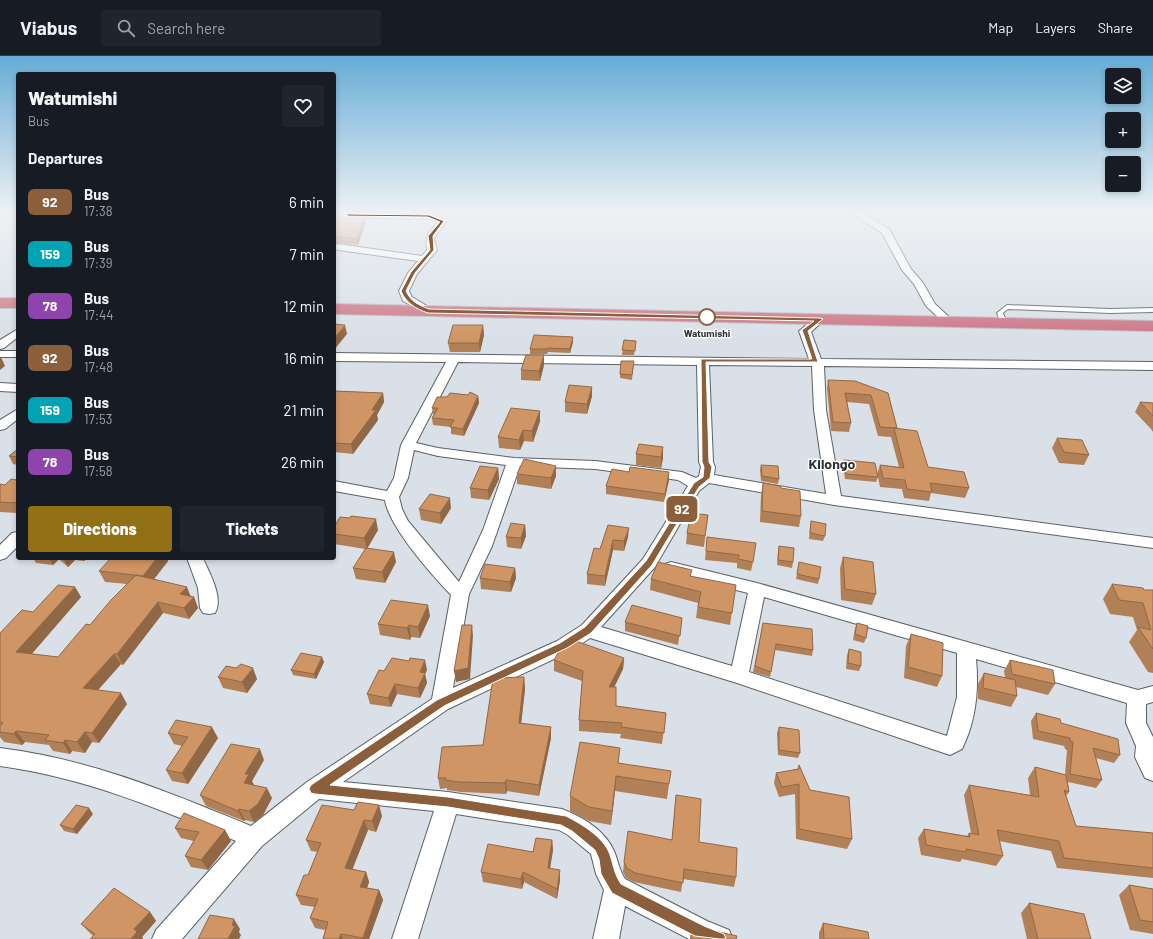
<!DOCTYPE html>
<meta charset="utf-8">
<style>
:root{--surface:#171b24;--page:#20242c;--text:#f1f3f6;--muted:#9ea1a6;--line:#363941;--accent:#906f15}
body{margin:0;font-family:Barlow,sans-serif;background:var(--page);color:var(--text);height:100vh;display:flex;flex-direction:column;font-size:15px;white-space:nowrap}
*{box-sizing:border-box;margin:0}
p{font-size:13px;color:var(--muted)}
.icon{flex:none;width:22px;height:22px;fill:none;stroke:currentColor;stroke-width:2;stroke-linecap:round;stroke-linejoin:round}
.map{position:relative;flex:1;overflow:hidden}
.side{position:absolute;left:16px;top:16px;width:320px;height:488px;display:flex;flex-direction:column;background:var(--surface);border-radius:4px;box-shadow:0 2px 6px #0003}
.side>*{flex:none}
.badge{padding:0 8px;border-radius:6px;font-size:14px;line-height:26px}
.controls{position:absolute;left:1105px;top:12px;display:grid;gap:8px}
.controls a{display:grid;place-items:center;width:36px;height:36px;border-radius:4px;background:var(--surface);box-shadow:0 2px 6px #0003;font-size:20px}
.map>.badge{position:absolute;translate:-50% -50%;box-shadow:0 0 0 2px #fff}
h2{padding:0 12px;font-size:15px;line-height:36px}
.round{display:grid;place-items:center;flex:none;width:42px;height:42px;border-radius:4px;background:var(--page)}
.overview{display:flex;align-items:center;justify-content:space-between;height:68px;padding:0 12px}
h1{font-size:19px;font-weight:800;line-height:30px}
.action{display:flex;gap:8px;margin-top:auto;padding:8px 12px}
.action a{flex:1;height:46px;border-radius:4px;background:var(--accent);color:#fff;font-size:16px;font-weight:800;line-height:46px;text-align:center}
.action a+a{background:var(--page);color:var(--text)}
ul{padding:0;list-style:none}
li{display:flex;align-items:center;gap:12px;height:52px;padding:0 12px}
li div{flex:1}
li b{display:block;font-size:15px}
li em{font-style:normal}
li .badge{min-width:44px;font-weight:700;text-align:center}
header{display:flex;align-items:center;gap:24px;box-sizing:border-box;height:56px;padding:0 20px;background:var(--surface);border-bottom:1px solid var(--line)}
header strong{font-size:19px}
nav{display:flex;gap:22px;margin-inline-start:auto;font-size:14px}
.search{width:280px;height:36px;background:var(--page);display:flex;align-items:center;gap:10px;box-sizing:border-box;padding:0 14px;border-radius:4px;color:var(--muted);font-size:15px}
.map>svg:first-child{display:block}
</style>
<header>
<strong>Viabus</strong>
<div class="search"><svg class="icon" aria-label="search" viewBox="0 0 24 24"><circle cx="10" cy="10" r="6"/><path d="M15 15l6 6"/></svg>Search here</div>
<nav><a>Map</a><a>Layers</a><a>Share</a></nav>
</header>
<div class="map">
<svg width="1153" height="883" viewBox="0 0 1153 883">
<rect width="100%" height="100%" fill="#d9e0e7"/>
<g fill="none" stroke-linecap="round" stroke-linejoin="round">
<defs>
<path id="lane" d="M1007,249L1110,253L1153,252V256L1110,257L1008,253L1003,257L1007,267L1004,269L1001,267L997,257Z"/>
<path id="street" d="M0,156H8L0,162Z
M347,156L429,157L441,162L446,156H455L436,179L434,183L437,194L417,218L409,235L412,241L432,253L433,255L432,257H424L403,245L399,235L408,217L418,205L338,194L335,193L334,190L338,188L422,200L427,194C425,179 428,177 438,166L428,163L344,161V157Z
M849,156H860L889,173L911,213L923,227L935,248L948,260L947,262H939L926,250L914,228L902,214L882,177Z
M820,260L825,263L811,276L821,303L1153,306V314L824,310L826,354L841,440L1153,482V492L834,449L709,427L699,435L655,511L601,571L732,610L748,537L665,516L663,512L665,508L671,506L757,527L1138,634L1153,630V646L1146,648V667L1153,681V725L1145,722L1135,701L1136,690L1126,667L1127,647L976,603C979,634 976,665 962,693L950,699L737,627L590,582L571,595L448,653L343,726L448,736L562,753C582,761 605,774 614,795C618,804 619,814 625,823L707,865L729,874L733,883H689L625,850L619,883H593L604,834L596,818L591,798L568,779L559,774L456,758L418,883H392L434,755L319,743L262,790L182,883H152L156,874L236,785C157,752 86,722 0,710V692C90,703 168,736 251,770L307,726L432,643L451,539C432,519 389,471 385,444L334,435V425L387,435L394,422L401,389L446,306L334,305V297L809,303L799,275L816,261ZM458,306L697,309L699,406L701,411L699,420L696,422L682,416L595,405L514,402L438,392L416,387ZM709,309L812,310L814,354L826,438L714,419L715,411L713,406ZM414,394L438,400L506,409L483,474L459,526L408,465L402,453L399,441L408,422ZM520,410L595,413L678,424L688,430L643,503L582,569L557,585L453,632L469,538L492,490ZM764,541L957,597V641L947,680L749,616Z
M18,273V281L4,292L0,293V284Z
M0,295H18V301H0Z
M0,327L18,328V336L0,335Z
M18,353V363L5,373L0,374V364Z
M18,476V490L6,502L0,504V489L12,477Z
M187,502H203C209,517 224,541 215,557L209,558L203,557L200,552L198,532Z"/>
<path id="highway" d="M0,242H18V252H0Z
M334,248L1153,265V275L334,258Z"/>
</defs>
<!-- lane casing -->
<use href="#lane" stroke="#5a6167" stroke-width="2"/>
<!-- street casing -->
<use href="#street" stroke="#5a6167" stroke-width="2"/>
<!-- highway casing -->
<use href="#highway" stroke="#bcbdbd" stroke-width="2"/>
<!-- lane -->
<use href="#lane" fill="#fff" fill-rule="evenodd"/>
<!-- street -->
<use href="#street" fill="#fff" fill-rule="evenodd"/>
<!-- highway -->
<use href="#highway" fill="#cd7788" fill-rule="evenodd"/>
</g>
<!-- wall -->
<path fill="#b28056" d="M365,159L366,165L358,189L338,187L334,189V165Z
M483,269L484,279L480,296H450L448,287Z
M624,284L636,285L634,299H622Z
M573,286L570,297L548,296L547,298H530V293Z
M544,299V309L540,325L521,324V314Z
M634,305L632,324L620,322V318Z
M828,324L888,337L897,372L928,411L969,432L965,442L931,437L929,445L904,442L902,433L880,431L878,421L876,426L845,423L843,409L844,404L877,418L880,409L899,411L891,381L878,380L869,348L847,346L851,367L849,376L831,375L827,332Z
M592,331V340L587,358L565,356V346Z
M334,335L383,337L384,346L377,359L378,364L353,398L334,396Z
M478,340L479,347L464,380L451,378V371L433,369L432,362L434,358H433L432,352L447,341Z
M1140,346L1153,347V376L1151,373L1135,356Z
M540,355V365L533,386L524,385L520,394L499,392L498,381Z
M1057,382L1089,399L1084,409L1059,407L1052,392Z
M663,391V402L661,412L636,409V398Z
M18,393V409L13,408L9,400Z
M761,409L779,423L778,428L761,425L760,414Z
M498,412L499,423L489,444L471,442L470,432Z
M517,418L556,420L551,433L517,428Z
M18,424V457L0,456V428L5,429Z
M669,424L664,446L606,438V430Z
M763,427L781,432L801,460L799,471L760,466L761,438Z
M451,452L441,468L421,464L419,453Z
M708,459L704,491L686,488L687,477Z
M811,465L825,480L823,485L809,483L810,471Z
M525,469L526,480L521,493L507,491L506,481Z
M608,469L628,481L624,495L613,494L605,530L587,528V518L600,493Z
M334,471L378,474L367,492L396,506L385,527L356,523L353,512L365,493L334,488Z
M707,481L753,506L751,515L737,512V507L705,504Z
M779,490L793,506L792,512L777,509L778,495Z
M843,501L876,538L872,549L841,544L840,512Z
M33,502H87L84,505L75,504L68,511L59,503L53,509L36,507Z
M157,502H167L168,505L154,523L191,540L194,541L198,552L189,563L163,557L123,609L121,608L98,634L127,648L99,687L92,686L85,697L72,695L70,698L53,695L49,689L25,686L22,689L4,686L0,681V577L33,556L75,531L81,541L31,598L58,601L90,569L127,528L105,526L99,515Z
M799,506L819,523L818,528L796,523Z
M515,512L516,522L511,536L481,533L480,522Z
M691,521L736,529L730,569L696,562L698,547L650,534L651,523Z
M1112,528L1144,534H1153V617L1148,616L1129,586L1137,574L1133,561L1110,558L1103,543Z
M430,560L420,582L411,581L410,584L380,579L378,568Z
M682,562L678,589L625,575V566Z
M763,567L813,594L812,600L775,594L770,621L753,616Z
M857,567L866,582L864,587L853,584L855,572Z
M911,578L942,620L937,631L904,622L906,590Z
M849,593L861,610L859,615L846,613L847,599Z
M624,602L623,613L614,631L616,650L666,657L662,688L620,682L621,678L579,675V664L582,625L554,615V604Z
M1010,604L1055,628L1048,639L1016,631L1017,640L1011,651L978,643V628L984,617L1005,622L1004,615Z
M324,606L316,623L293,619L291,614Z
M236,612L257,623L247,637L223,632L218,621Z
M427,614L425,618L427,627L420,642L397,638L391,651L370,648L367,638L384,615Z
M524,621L525,633L521,667L551,671V682L539,740L507,735L506,738L461,736L447,734V732L440,733L438,722L483,689Z
M1036,657L1061,667L1120,699L1114,707L1096,702L1102,724L1096,732L1068,726L1069,736L1066,740L1076,770L1153,777V822L1057,812L1051,795L999,785L1003,800L996,810L962,803L960,806L921,799L918,782L924,773L967,780L969,777H971L964,739L969,729L1030,739L1028,722L1035,711L1065,719L1067,694L1065,693L1064,690L1033,683L1031,665Z
M779,671L800,697L798,702L778,699L777,677Z
M168,677L218,682L188,728L172,725L166,714L182,690L174,688Z
M264,704L252,725L254,729L272,742L263,759L254,766L245,764L244,765L206,750L200,739Z
M619,707L669,728L667,743L615,735L611,769L589,765L570,755V740Z
M799,709L810,734L852,783L847,793L796,783L795,738L779,741L774,727L776,717L797,713Z
M676,739L699,786L736,821L734,831L683,823L681,836L634,826L626,822L623,816L624,806L672,783Z
M322,749L382,760L376,776L368,774L352,813L366,816L369,826L367,832L379,834L383,844L369,883H323L325,874L315,872L310,862L315,851L301,849L296,839L308,819L318,796L311,795L306,784Z
M93,758L77,778L64,775L60,769Z
M175,772L225,774L231,785L208,814L191,811L185,800L194,785L181,782Z
M552,784L553,794L550,813L560,824L557,843L524,826L522,833L483,826L481,816L533,796Z
M1129,829L1153,833V878L1130,874L1119,839Z
M1029,847L1091,883H1027L1021,857Z
M150,856L156,865L142,881L143,883H90L93,880L81,868Z
M823,867L869,883H819V877Z
M692,870L736,883H690Z"/>
<!-- shaded-wall -->
<path fill="#916846" d="M365,159L366,165L358,189L357,183Z
M337,180L338,187L334,189V182Z
M345,269L347,278L334,294V283Z
M483,269L484,279L480,296L479,287Z
M573,281V286L570,297V293Z
M544,299V309L540,325L539,315Z
M0,301H1L5,310L0,314Z
M592,331V340L587,358V348Z
M383,337L384,346L377,359L378,364L353,398L351,388L372,354Z
M478,340L479,347L464,380L463,373Z
M540,355V365L533,386L532,375Z
M523,374L524,385L520,394L519,384Z
M663,391V402L661,412V401Z
M556,410V420L551,433V422Z
M498,412L499,423L489,444L488,434Z
M669,416V424L664,446L665,438Z
M450,442L451,452L441,468L440,457Z
M376,463L378,474L367,493L364,482Z
M525,469L526,480L521,493V482Z
M629,472L628,481L624,495V485Z
M613,484V494L605,530V520Z
M394,496L396,506L385,527L382,516Z
M49,502H59V503L53,509Z
M63,502H74L75,504L68,511Z
M82,502H87L84,505Z
M157,502H167L168,505L148,531L143,520Z
M515,512L516,522L511,536L510,526Z
M75,531L81,541L24,607L16,596Z
M187,531L191,541L180,538Z
M194,541L198,552L189,563L184,552Z
M158,546L163,557L123,609L117,598Z
M428,549L430,560L420,582L418,571Z
M409,569L411,581L410,584L407,572Z
M472,569L473,580L470,623L456,626L454,615Z
M114,598L121,608L90,643L83,632Z
M322,601L324,606L316,623L314,618Z
M624,602L623,613L609,642V631Z
M425,604L427,614L425,618L427,627L420,642L418,632L420,616Z
M253,612L257,623L247,637L242,626Z
M524,621L525,633L520,678L519,667Z
M395,628L397,638L391,651L388,642Z
M121,637L127,648L99,687L92,677Z
M212,671L218,682L188,728L182,717Z
M551,671V682L539,740V729Z
M16,675L25,686L22,689L14,678Z
M85,676L92,686L85,697L77,686Z
M65,684L72,695L70,698L63,687Z
M260,693L264,704L252,725L254,729L249,738L244,727L245,718Z
M616,720L615,735L611,769L612,755Z
M506,724L507,735L506,738L505,727Z
M267,732L272,742L263,759L254,766L249,755Z
M379,749L382,760L376,776L372,765Z
M89,752L93,758L77,778L73,773Z
M239,753L245,764L244,765L238,755Z
M364,764L368,774L349,822L345,812Z
M225,774L231,785L208,814L201,804Z
M552,784L553,794L548,823V812Z
M560,814V824L557,843V833Z
M366,816L369,826L364,841L360,831Z
M523,816L524,826L522,833L521,823Z
M379,834L383,844L369,883H363V882Z
M150,856L156,865L142,881L143,883H131L134,873Z
M234,863L240,873L239,876L241,879L239,883H228L232,869Z
M341,878L343,883H339Z"/>
<!-- building -->
<path fill="#cf9564" stroke="#916846" d="M340,158L365,159L357,183L337,180L334,182V165Z
M334,268L345,269L334,283Z
M453,269H483L479,287H448Z
M534,279L573,281L570,293L548,292L547,293H530Z
M624,284L636,285L635,295L622,294Z
M526,299H544L539,315L521,314Z
M621,305H634L632,319L620,318Z
M828,324L855,325L888,337L897,372L880,371L871,339L845,337L851,367L833,366Z
M569,329L592,331L587,348L565,346Z
M334,335L383,337L372,354H376L351,388L334,387Z
M470,336L478,340L463,373L450,371L454,364L432,362L438,352H432L437,341H447L450,337L468,339Z
M1140,346L1153,347V360Z
M511,352L540,355L532,375L523,374L519,384L498,381Z
M894,372L917,375L928,411L964,416L969,432L930,427L932,436L907,433L905,424L883,422L880,409L904,412Z
M1057,382L1082,384L1089,399L1064,396Z
M639,388L663,391L661,401L636,398Z
M18,393V401L9,400Z
M524,403L556,410L551,422L517,418Z
M844,404L875,407L878,421L846,418Z
M761,409L778,410L779,423L762,420Z
M480,410L498,412L488,434L470,432Z
M630,411L669,416L665,438L606,430L612,413L629,416Z
M11,423L18,424V447L0,446V428L5,429Z
M763,427L780,430L781,432L800,435L801,460L762,455Z
M430,438L450,442L440,457L419,453Z
M691,457L708,459L705,480L687,477Z
M351,460L376,463L364,482L334,478V471L340,461L350,462Z
M811,465L826,468L825,480L810,477Z
M511,467L525,469L521,482L506,481Z
M608,469L629,472L624,485L613,484L605,520L587,518L594,492L600,493Z
M707,481L756,487L753,506L738,503L739,499L706,495Z
M779,490L794,492L793,506L778,504Z
M366,492L394,496L382,516L353,512Z
M843,501L873,506L876,538L845,533Z
M111,502H157L143,520L99,515Z
M658,506L692,514L690,520L736,529L732,557L698,551L701,536L651,523Z
M799,506L821,511L819,523L797,518Z
M485,508L515,512L510,526L480,522Z
M136,519L187,531L180,538L194,541L184,552L158,546L117,598H114L83,632L121,637L92,677L85,676L77,686L65,684L63,687L45,684L49,679L16,675L14,678L0,676V670L3,667L0,666V577L22,554L33,556L58,529L75,531L16,596L58,601L86,568L90,569L111,544Z
M1112,528L1143,532L1144,534H1153V593L1138,571L1151,574L1143,547L1119,544Z
M391,544L428,549L418,571L409,569L407,572L378,568Z
M632,549L682,562L680,580L625,566Z
M763,567L812,573L813,594L776,588L771,616L755,610Z
M857,567L868,570L866,582L855,578Z
M462,569H472L468,612L454,615Z
M911,578L943,587L942,620L908,611Z
M573,584L624,602L609,631H616V650L666,657L664,677L621,671L622,667L579,664L583,615L554,604L562,590Z
M849,593L861,596V610L848,607Z
M301,597L322,601L314,618L291,614Z
M392,602L409,605L410,602L425,604L420,616L425,617L418,632L395,628L388,642L367,638L379,614L384,615Z
M1010,604L1053,614L1055,628L1012,618Z
M241,608L253,612L242,626L218,621L226,610L236,612Z
M984,617L1015,624L1017,640L983,632Z
M524,621L519,667L551,671L539,729L506,724L505,727L459,726L445,724L446,722H438L442,691L483,689L493,622Z
M1036,657L1060,663L1061,667L1118,683L1120,699L1093,692L1102,724L1070,718L1073,686L1070,685V682L1038,675Z
M176,664L212,671L182,717L166,714L188,681L168,677Z
M779,671L799,674L800,697L779,694Z
M580,686L620,692L618,707L671,715L669,728L616,720L612,755L589,751L570,740Z
M231,688L260,693L245,718H249L244,727L267,732L258,748L249,755L239,753L238,755L200,739Z
M799,709L810,734L849,741L852,783L799,773V728L782,731L776,717L799,713Z
M1035,711L1066,719L1069,736L1064,734L1076,770L1153,777V812L1064,802L1059,785L997,774L1003,800L966,793V796L926,789L924,773L970,781L969,777L979,779L969,729L1039,741Z
M676,739L701,743L699,786L737,792L736,821L684,813L683,827L635,817L627,812L624,806L628,775L672,784Z
M358,746L379,749L372,765L364,764L345,812L366,816L360,831L379,834L363,882L341,878L339,883H323L328,866L310,862L318,843L296,839L304,819H308L321,787L306,784L322,749L354,754Z
M76,749L89,752L73,773L60,769Z
M184,757L225,774L201,804L185,800L199,776L175,772Z
M536,782L552,784L548,812L560,814L557,833L523,816L521,823L481,816L488,788L533,796Z
M1129,829L1153,833V866L1140,864Z
M114,832L150,856L134,873L137,876L131,883H90L95,878L81,868Z
M1029,847L1084,858L1091,883H1038Z
M210,859L234,863L232,869L235,870L228,883H198Z
M823,867L868,876L869,883H824Z
M692,870L737,880L736,883H691Z"/>
<!-- sky -->
<linearGradient id="sky" x2="0" y2="1"><stop stop-color="#66acd6"/><stop offset="0.56" stop-color="#eef1f4"/><stop offset="1" stop-color="#eef1f4" stop-opacity="0"/></linearGradient>
<rect width="1153" height="280" fill="url(#sky)"/>
<!-- line -->
<path fill="#8b5e3c" stroke="#fff" d="M346,158L429,159L444,165L433,180L434,194L415,217L406,235C411,246 419,249 429,253L820,262L823,263L808,275L818,306H706L709,406L712,411L710,422L699,431L652,509L591,577L567,592L444,650L330,729L448,741L566,760C583,769 606,782 611,802C614,812 615,819 621,828L704,870L724,878L726,883H720L695,880L612,837L601,818L599,803L595,794L572,775L561,769L448,751L315,738L311,737L309,733L311,729L437,644L560,587L585,571L646,505L694,427L703,421L704,411L702,406L701,303H812L802,274L814,265L428,257C416,253 406,247 401,235L411,216L430,194L428,180L440,166L428,161L348,160Z"/>
<!-- markers -->
<circle fill="#fff" stroke="#8b5e3c" stroke-width="2" cx="707" cy="261" r="8"/>
<g text-anchor="middle" dominant-baseline="central" stroke-width="3" stroke-linejoin="round" paint-order="stroke">
<!-- far-stop labels -->
<g font-size="10" font-weight="bold" fill="#2d3032" stroke="#fff">
<text x="707" y="277">Watumishi</text>
</g>
<!-- quarter labels -->
<g font-size="14" font-weight="bold" fill="#2d3032" stroke="#fff">
<text x="832" y="407">Kilongo</text>
</g>
</g>
</svg>
<div class="controls">
<a><svg class="icon" aria-label="layers" viewBox="0 0 24 24"><path d="M12 4l9 5-9 5-9-5zM3 14l9 5 9-5"/></svg></a>
<a>+</a>
<a>−</a>
</div>
<b class="badge" style="left:682px;top:453px;background:#8b5e3c;color:#fff">92</b>
<section class="side">
<div class="overview"><div><h1>Watumishi</h1><p>Bus</p></div><a class="round"><svg class="icon" aria-label="heart" viewBox="0 0 24 24"><path d="M12 20l-8-8c-3-5 5-10 8-4 3-6 11-1 8 4z"/></svg></a></div>
<h2>Departures</h2>
<ul>
<li><span class="badge" style="background:#8b5e3c;color:#fff">92</span><div><b>Bus</b><p>17:38</p></div><em>6 min</em></li>
<li><span class="badge" style="background:#00a3b4;color:#fff">159</span><div><b>Bus</b><p>17:39</p></div><em>7 min</em></li>
<li><span class="badge" style="background:#8e44ad;color:#fff">78</span><div><b>Bus</b><p>17:44</p></div><em>12 min</em></li>
<li><span class="badge" style="background:#8b5e3c;color:#fff">92</span><div><b>Bus</b><p>17:48</p></div><em>16 min</em></li>
<li><span class="badge" style="background:#00a3b4;color:#fff">159</span><div><b>Bus</b><p>17:53</p></div><em>21 min</em></li>
<li><span class="badge" style="background:#8e44ad;color:#fff">78</span><div><b>Bus</b><p>17:58</p></div><em>26 min</em></li>
</ul>
<div class="action"><a>Directions</a><a>Tickets</a></div>
</section>
</div>
